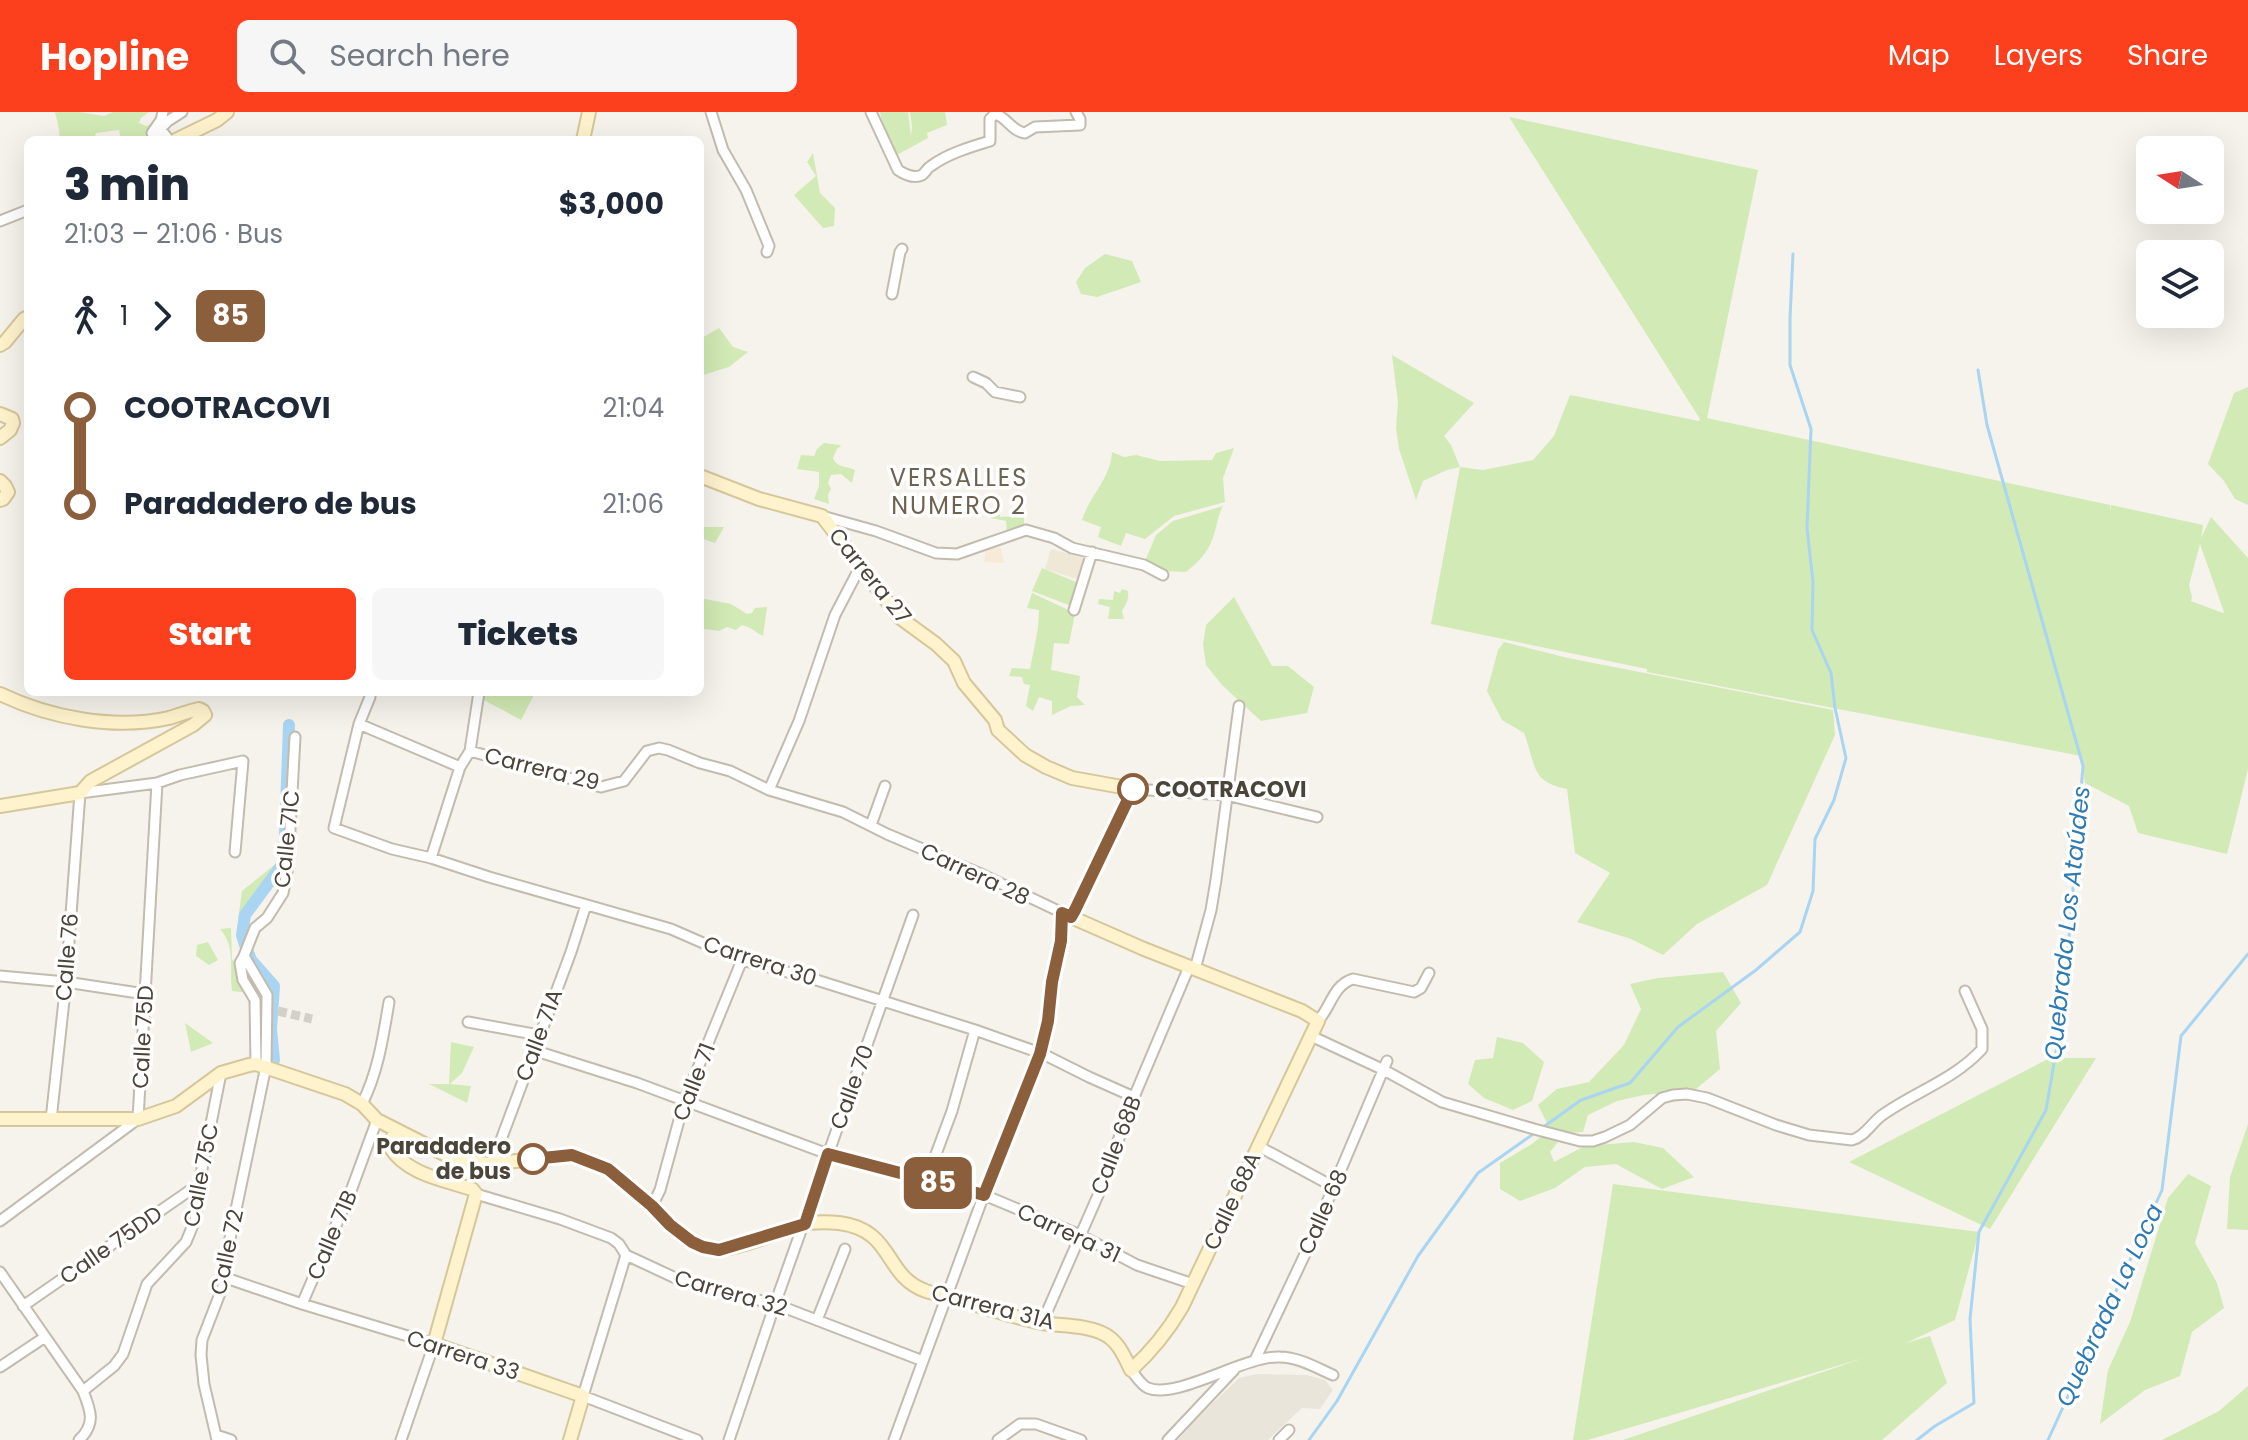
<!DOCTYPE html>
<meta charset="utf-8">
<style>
:root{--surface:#fff;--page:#f6f6f7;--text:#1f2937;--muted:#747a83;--accent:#fc3f1d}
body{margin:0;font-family:Poppins,sans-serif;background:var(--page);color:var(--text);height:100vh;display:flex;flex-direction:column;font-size:30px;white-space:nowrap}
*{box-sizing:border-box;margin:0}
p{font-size:26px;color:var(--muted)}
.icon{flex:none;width:44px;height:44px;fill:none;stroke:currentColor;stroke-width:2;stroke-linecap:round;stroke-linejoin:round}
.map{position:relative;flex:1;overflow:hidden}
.drawer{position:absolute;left:24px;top:24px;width:680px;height:560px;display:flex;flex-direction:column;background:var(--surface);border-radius:12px;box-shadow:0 8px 32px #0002}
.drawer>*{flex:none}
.badge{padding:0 16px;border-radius:12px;font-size:28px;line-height:52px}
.needle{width:52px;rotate:282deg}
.buttons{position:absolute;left:2136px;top:24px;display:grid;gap:16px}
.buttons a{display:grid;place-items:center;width:88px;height:88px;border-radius:12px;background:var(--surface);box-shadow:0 8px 32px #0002;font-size:40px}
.map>.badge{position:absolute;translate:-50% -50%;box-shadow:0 0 0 4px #fff}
.legs{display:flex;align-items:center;gap:12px;height:88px;padding:0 40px;font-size:26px}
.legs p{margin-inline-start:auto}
.summary{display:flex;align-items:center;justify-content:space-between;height:136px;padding:0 40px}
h1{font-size:44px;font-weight:800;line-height:60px}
.cta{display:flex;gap:16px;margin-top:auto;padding:16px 40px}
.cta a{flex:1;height:92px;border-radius:12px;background:var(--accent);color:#fff;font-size:32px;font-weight:800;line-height:92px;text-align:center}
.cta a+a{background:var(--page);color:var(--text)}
ul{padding:0 40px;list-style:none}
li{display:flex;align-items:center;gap:28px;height:96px;font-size:30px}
li i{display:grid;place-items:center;width:12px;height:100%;margin:0 10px;background:currentColor}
li i::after{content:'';width:20px;height:20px;margin:-10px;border:6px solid;border-radius:50%;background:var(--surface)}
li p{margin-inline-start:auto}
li:first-child i{background:linear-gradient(#0000 50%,currentColor 0)}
li:last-child i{background:linear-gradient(currentColor 50%,#0000 0)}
header{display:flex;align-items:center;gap:48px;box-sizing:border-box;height:112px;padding:0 40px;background:var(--accent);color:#fff}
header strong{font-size:38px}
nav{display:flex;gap:44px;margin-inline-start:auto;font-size:28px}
.search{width:560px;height:72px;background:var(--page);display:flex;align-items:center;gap:20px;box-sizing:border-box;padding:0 28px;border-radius:12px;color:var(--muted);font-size:30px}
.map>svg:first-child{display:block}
</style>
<header>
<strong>Hopline</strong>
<div class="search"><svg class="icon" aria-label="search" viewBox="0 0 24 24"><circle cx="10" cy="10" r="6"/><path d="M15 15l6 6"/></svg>Search here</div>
<nav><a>Map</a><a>Layers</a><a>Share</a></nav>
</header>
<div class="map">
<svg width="2248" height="1328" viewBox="0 0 2248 1328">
<rect width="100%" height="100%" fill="#f6f3ec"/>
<!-- residential -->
<path fill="#eae5da" d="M1257,1262L1307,1263L1325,1268L1333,1278L1320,1297L1302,1296L1268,1328H1178L1195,1308L1239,1266Z"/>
<!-- commercial -->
<path fill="#f7ead8" d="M996,436H1001L1004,451L984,450L986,437Z"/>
<!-- education -->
<path fill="#efe8d6" d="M1051,437L1087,447L1080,468L1045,457Z"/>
<!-- green -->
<path fill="#d2eab5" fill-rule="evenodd" d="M55,0H80L104,4L113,0H149L141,6L139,11L146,14L151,12L156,24L147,28H121L119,18L96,21L94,27L84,24C78,29 67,28 60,28L59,17Z
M880,0H908L911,24L912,15L910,0H945L947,13L927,21L928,26L895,44L887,29Z
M1509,5L1758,58L1707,306L2110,393L2111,399V393L2203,413L2201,426L2211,405L2248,446V657L2227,742L2138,721L2129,694L2085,671L2081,644L1647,560V557L1431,512L1460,355L1447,358L1423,369L1416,388L1399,337L1396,316L1398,290L1392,243L1474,291L1444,324L1451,333L1460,355L1483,358L1533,348L1554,324L1570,283L1699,309L1700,307ZM2200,432L2224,500L2223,501L2191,489L2192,485L2189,473Z
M813,41L820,81L835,96L834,114L823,116L794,83L816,64L807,50Z
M1105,142L1132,149L1141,170L1097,185L1081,182L1076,170L1085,156Z
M719,216L733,235L748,240L729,255L700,264V227Z
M2248,275V393L2235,387L2224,369L2208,352L2234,281Z
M824,331L840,333L841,334L837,337L833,346C837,356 847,354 855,358L852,371L841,362L831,363L828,371L831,377L828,383L829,392L814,387L819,374V360L797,357L801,343L814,344L817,337Z
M1234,336L1223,366L1225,390L1174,404L1145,427L1126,421L1121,434L1098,425L1101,415L1082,408C1089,385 1111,366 1112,340L1124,345L1136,343L1160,349L1212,348L1216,341Z
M1223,394C1218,403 1218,409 1215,419C1210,438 1201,448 1186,460L1165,459L1145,449L1156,423L1173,409Z
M1024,399V417L1007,422L1006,409L991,406L990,403L1000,401V405L1022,404Z
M700,415H724L715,431L700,426Z
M1042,456L1081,472L1074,495L1032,479Z
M1122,477L1128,479C1129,488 1126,492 1122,499L1124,507H1108L1110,495L1098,492L1099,487L1113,488L1114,479L1120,481Z
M1032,481L1075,501L1069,532L1054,531L1051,558L1080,564L1077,585L1085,593L1071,594L1052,603V589L1039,585L1033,599L1026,594L1030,573L1024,572L1022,565L1009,564L1012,556L1030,557L1038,516L1039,498L1027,496Z
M1234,485L1272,554H1288L1314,575L1307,601L1261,609L1222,573L1206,553L1203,532L1206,513Z
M700,486L731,492L747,502L752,501L755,496L767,495L763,524C755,520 751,515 742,513L736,518L727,515L719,519L705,517L700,522Z
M1504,530L1568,546L1833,598L1835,623L1767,773L1697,812L1663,843L1631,827L1577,810L1610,761L1575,741L1567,677C1530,670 1536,652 1524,621L1502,608L1487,579L1498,538Z
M486,580H529L534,583L521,608L482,587Z
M278,750L238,808L242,779Z
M231,816L232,847L249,881L232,879C229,856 236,834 220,817Z
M208,830L218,848L209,853L196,844L197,833Z
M1723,860L1741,891L1716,919L1720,957L1695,978L1644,983L1617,989L1588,1003L1583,1020L1565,1021L1550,1040L1554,1050L1585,1034L1634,1030L1663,1036L1694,1065L1662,1077L1616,1052L1585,1055L1555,1076L1520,1089L1500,1077V1051L1532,1032L1550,1017L1538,993L1557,977L1589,970L1624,933L1641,897L1630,872L1658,866Z
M185,911L213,931L191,940Z
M1497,925L1523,931L1544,950L1532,989L1513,998L1484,986L1468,972L1475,948L1493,946Z
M451,930L474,935L462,961L450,972L471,974L467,991L429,972H449Z
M2050,946H2096L1990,1117L1849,1050Z
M2248,1012V1118L2227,1117L2230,1065Z
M2188,1062L2211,1074L2195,1131L2217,1171L2224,1196L2192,1220L2180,1264L2145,1278L2100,1312L2108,1258L2130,1210L2168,1086Z
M1613,1072L1979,1120L1955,1208L1906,1231L1930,1224L1947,1271L1882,1328H1623L1864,1246L1588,1328H1573Z
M2248,1274V1328H2162L2219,1299Z"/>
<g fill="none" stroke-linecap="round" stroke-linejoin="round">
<!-- stream -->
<path stroke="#a9d4f2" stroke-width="3" d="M1542,1016L1581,988L1630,971L1678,915L1756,858L1800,820L1813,779L1815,727L1834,688L1846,646L1835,596L1831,561L1812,518L1813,470L1807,416L1811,317L1790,253V206L1793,142
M1309,1328L1337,1289L1418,1144L1478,1061L1536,1020
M1917,1328L1935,1314L1974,1291L1970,1207L1979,1120L2046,998L2063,899L2083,654L1987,313L1978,258
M2048,1328L2162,1078L2181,924L2248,842"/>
<!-- canal -->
<path stroke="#a9d4f2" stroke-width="12" d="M245,833L242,823L245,803L284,750L289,613
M246,835L251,848L274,874L271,917L274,948"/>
<!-- street-tunnel -->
<path stroke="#d4d0c8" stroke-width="9" stroke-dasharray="9 4.5" stroke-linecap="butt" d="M278,899L312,907"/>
<defs>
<path id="street" d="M163,0L161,8L152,21L162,19L169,28
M711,0L723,38L746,78L769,134L767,140
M871,0L898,58C904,62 914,67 922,63C925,61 927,56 931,54C947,42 970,35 990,29V7L995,2C1007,5 1011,19 1025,21L1035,15L1080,13V7L1076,0
M159,18L168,9L182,0
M0,109L28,98
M892,182L900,140L902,137
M973,265L986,271L995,280L1020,285
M822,404L876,419L936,441L957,442L1026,418L1054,426L1072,436L1144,453L1163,463
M1074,498L1092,440
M370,585L359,612L334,716L392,737L431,746L489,765L671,817L742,848L810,866L975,918L1043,942L1089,965L1134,985
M359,612L460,655
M470,639L601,675L624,669L647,639L659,636L668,638L700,651L730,659L769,678L843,700L887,722L981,762L1071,805
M1133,677L1226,683L1317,705
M769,678L799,609L835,503L860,455
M871,713L885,674
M431,746L460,655L470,639L479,580
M244,844L240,851L243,868L255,888L256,952
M1195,857L1211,798L1216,768L1239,594
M0,864L66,870L145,882
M1318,909C1331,895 1333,873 1353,867L1414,880L1421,876L1429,861
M468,910L539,923
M1311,924L1384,958L1442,990L1534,1017L1580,1029H1593L1605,1025L1630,1013L1662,986L1673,983L1687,982L1707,986L1776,1013L1809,1023L1852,1028C1864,1025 1871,1012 1881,1004C1914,980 1954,968 1982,937V917L1965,879
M533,938L637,971L828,1042L984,1083L1080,1123L1137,1153L1193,1172
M362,992C378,960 383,926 389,890
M51,1008L66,870L80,681L157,671L180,663L243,649L235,740
M1258,1034L1334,1075
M492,1052L571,840L586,793
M926,1069L952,999L975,918
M476,1082L560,1107L611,1126L619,1132L626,1143L684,1170L775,1192L923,1249
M652,1094L660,1078L684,990L742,848
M0,1109L138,1007L157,671
M626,1143L583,1284L697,1328
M0,1160L83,1279C91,1299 96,1312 79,1328
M226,1166L302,1192L434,1232L401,1328
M302,1192L352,1076L377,1008
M23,1194L199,1072
M817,1208L845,1137
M1042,1211L1099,1081L1134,985L1189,855
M1255,1248L1306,1140L1387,949
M0,1255L45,1225
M1131,1258C1136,1264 1141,1273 1148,1276C1177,1288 1245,1243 1280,1245C1298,1245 1317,1256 1333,1263
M83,1279L114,1254L123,1242L147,1172L186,1130L195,1108L199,1072L221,961
M216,1323L231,1328
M217,1328L204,1272L201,1243L202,1228L226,1166L228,1136L266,954L267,883L244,844L255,816L267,806L283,781L288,754L295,625
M729,1328L775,1192L913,803
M894,1328L986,1077L1040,942L1048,909L1052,870L1061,829L1062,801
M998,1328L1020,1312H1036L1081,1328
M1168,1328L1234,1258
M1279,1328L1289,1318"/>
<path id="secondary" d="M176,28L217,8L227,0
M583,28L589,0
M0,233L5,230L24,207L28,205
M0,302L12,307L13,311L10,318L0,326
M0,369L5,374L8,380L3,387L0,388
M0,582C50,606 114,618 169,606C179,603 189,599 199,597L203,599L205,603L193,613L91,669L80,681L0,694
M0,1007H138L176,994L221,961L249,953L256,952L345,982L362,992L377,1008L460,1050L492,1052L565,1043C598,1045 629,1072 652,1094C668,1109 681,1128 704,1135C733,1144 779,1117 809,1111C819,1110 828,1110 839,1111C895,1118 883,1164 926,1179C933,1182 942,1182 949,1184C980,1194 1011,1205 1042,1211C1062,1214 1084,1213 1102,1221C1118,1228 1124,1244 1131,1258C1152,1239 1168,1219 1182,1195L1318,909L1302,899L1144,837L1071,805L1133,677L1072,666L1046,655L1025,643L998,618L995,608L964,571L954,549L936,532L899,505L822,404L759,387L700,364
M395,1017L390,1035C406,1062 444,1068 472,1077L476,1082L434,1232L583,1284L570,1328"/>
</defs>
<!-- street casing -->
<use href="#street" stroke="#c2bbae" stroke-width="13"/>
<!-- secondary casing -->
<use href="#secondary" stroke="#d6c79b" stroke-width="16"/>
<!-- street -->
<use href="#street" stroke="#fff" stroke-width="9"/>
<!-- secondary -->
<use href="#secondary" stroke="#fff3cd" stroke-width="12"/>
</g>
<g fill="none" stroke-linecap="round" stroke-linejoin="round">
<defs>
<path id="line-1" d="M533,1047L572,1043L608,1057L652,1094L670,1113L692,1130L703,1135L719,1138L805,1112L828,1042L984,1083L1040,942L1048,909L1052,870L1061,829L1062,801L1071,805L1075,798L1133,677"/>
</defs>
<!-- line-1 casing -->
<use href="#line-1" stroke="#fff" stroke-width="18"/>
<!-- line-1 -->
<use href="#line-1" stroke="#8b5e3c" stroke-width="12"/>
</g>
<!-- markers -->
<g fill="#fff" stroke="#8b5e3c" stroke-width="4">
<circle cx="1133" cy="677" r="14"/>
<circle cx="533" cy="1047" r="14"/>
</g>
<g text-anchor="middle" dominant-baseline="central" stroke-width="7" stroke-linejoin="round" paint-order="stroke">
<!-- street labels -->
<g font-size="22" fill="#4b4439" stroke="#fff">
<text transform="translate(870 464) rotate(51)">Carrera 27</text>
<text transform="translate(542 657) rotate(14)">Carrera 29</text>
<text transform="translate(287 727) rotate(-84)">Calle 71C</text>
<text transform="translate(975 762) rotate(25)">Carrera 28</text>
<text transform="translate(67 845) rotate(-85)">Calle 76</text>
<text transform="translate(760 849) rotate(18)">Carrera 30</text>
<text transform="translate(539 923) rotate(-70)">Calle 71A</text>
<text transform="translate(143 925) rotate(-87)">Calle 75D</text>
<text transform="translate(694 970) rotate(-69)">Calle 71</text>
<text transform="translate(852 975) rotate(-70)">Calle 70</text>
<text transform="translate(1116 1033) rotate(-69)">Calle 68B</text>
<text transform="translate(201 1063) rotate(-79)">Calle 75C</text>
<text transform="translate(1232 1089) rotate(-65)">Calle 68A</text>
<text transform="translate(1323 1100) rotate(-66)">Calle 68</text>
<text transform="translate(1069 1121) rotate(25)">Carrera 31</text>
<text transform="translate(332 1123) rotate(-67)">Calle 71B</text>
<text transform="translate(111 1133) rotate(-35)">Calle 75DD</text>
<text transform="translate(227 1140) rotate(-78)">Calle 72</text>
<text transform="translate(731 1181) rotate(16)">Carrera 32</text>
<text transform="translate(993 1195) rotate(14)">Carrera 31A</text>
<text transform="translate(463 1243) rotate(18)">Carrera 33</text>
</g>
<!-- stop labels -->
<g font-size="22" font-weight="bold" fill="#4b4439" stroke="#fff" text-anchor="start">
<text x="1155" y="677">COOTRACOVI</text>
<text x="511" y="1034" text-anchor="end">Paradadero<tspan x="511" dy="25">de bus</tspan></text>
</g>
<!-- neighbourhood labels -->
<g font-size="24" letter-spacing="2" fill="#6e6250" stroke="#fff">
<text x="959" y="365">VERSALLES<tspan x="959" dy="28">NUMERO 2</tspan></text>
</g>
<!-- water labels -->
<g font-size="24" font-style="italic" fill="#2e7ab2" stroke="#fff">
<text transform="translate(2067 811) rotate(-84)">Quebrada Los Ataúdes</text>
<text transform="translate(2109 1193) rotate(-65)">Quebrada La Loca</text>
</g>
</g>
</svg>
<div class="buttons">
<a><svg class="needle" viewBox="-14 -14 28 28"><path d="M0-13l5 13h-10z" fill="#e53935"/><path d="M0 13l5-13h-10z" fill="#747a83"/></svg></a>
<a><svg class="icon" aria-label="layers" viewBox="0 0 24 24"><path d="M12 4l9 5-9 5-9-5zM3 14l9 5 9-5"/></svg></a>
</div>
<b class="badge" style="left:938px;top:1071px;background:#8b5e3c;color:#fff">85</b>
<section class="drawer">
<div class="summary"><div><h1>3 min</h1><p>21:03 – 21:06 · Bus</p></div><b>$3,000</b></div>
<div class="legs"><svg class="icon" aria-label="walk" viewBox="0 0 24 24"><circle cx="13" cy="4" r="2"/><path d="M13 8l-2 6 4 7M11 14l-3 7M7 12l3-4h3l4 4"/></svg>1<svg class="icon" aria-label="forward" viewBox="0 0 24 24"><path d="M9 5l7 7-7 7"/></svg><b class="badge" style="background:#8b5e3c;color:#fff">85</b></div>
<ul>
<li><i style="color:#8b5e3c"></i><b>COOTRACOVI</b><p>21:04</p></li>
<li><i style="color:#8b5e3c"></i><b>Paradadero de bus</b><p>21:06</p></li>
</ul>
<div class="cta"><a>Start</a><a>Tickets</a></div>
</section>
</div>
